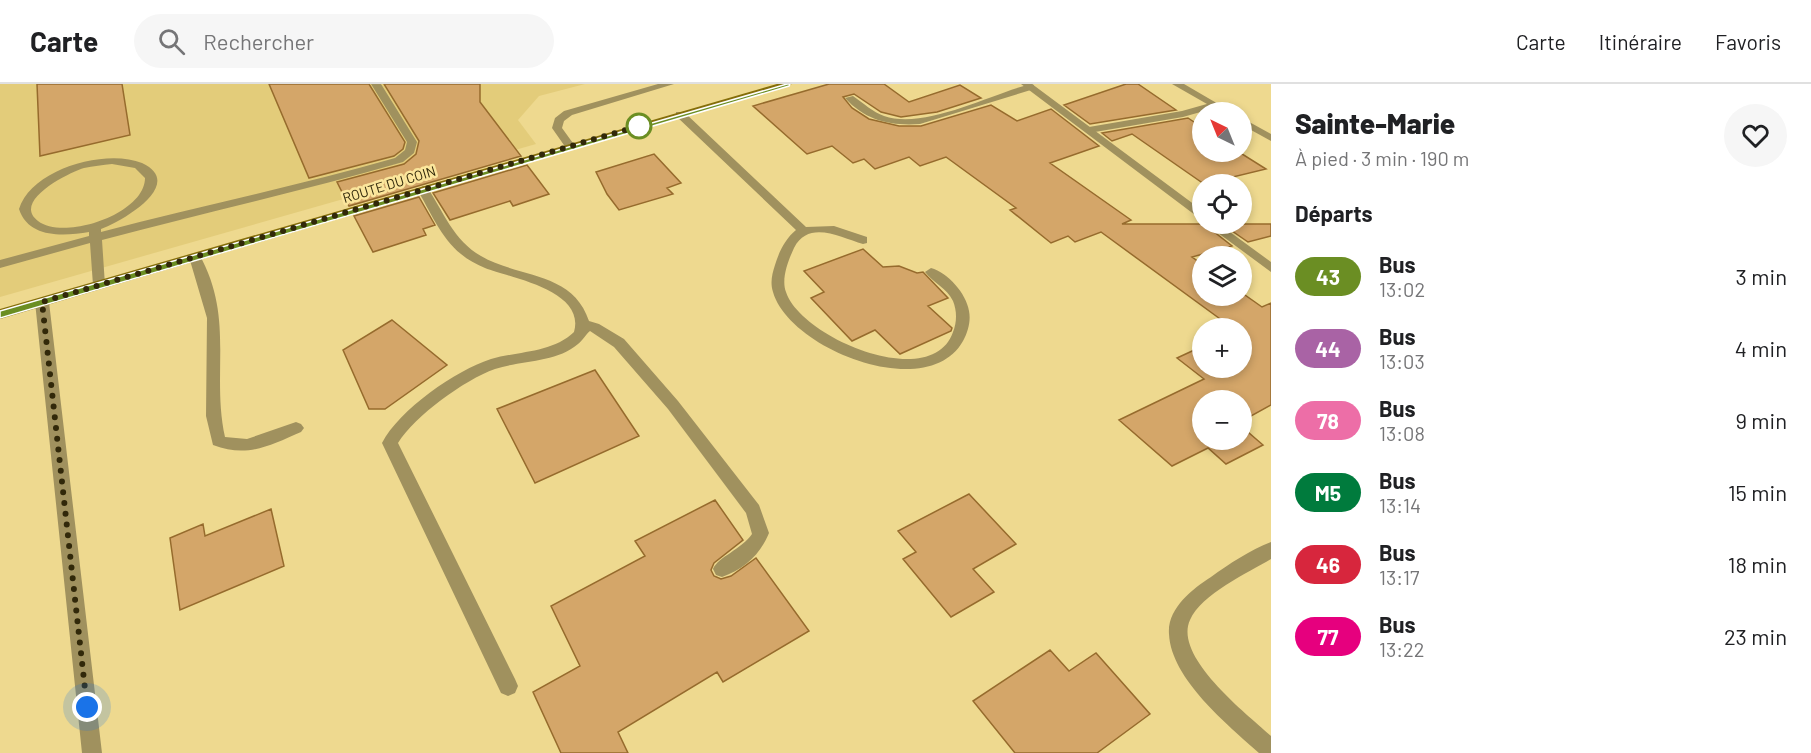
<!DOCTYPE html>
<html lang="fr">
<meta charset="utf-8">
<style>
:root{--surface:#fff;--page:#f6f6f6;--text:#202124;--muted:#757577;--line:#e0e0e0}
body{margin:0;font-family:Barlow,sans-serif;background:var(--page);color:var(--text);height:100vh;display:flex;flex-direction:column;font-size:22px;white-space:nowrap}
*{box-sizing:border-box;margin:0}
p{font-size:20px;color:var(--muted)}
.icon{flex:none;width:33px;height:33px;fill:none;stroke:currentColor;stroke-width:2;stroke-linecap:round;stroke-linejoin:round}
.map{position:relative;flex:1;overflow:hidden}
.panel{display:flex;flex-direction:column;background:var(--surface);width:540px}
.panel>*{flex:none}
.badge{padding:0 12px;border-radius:20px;font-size:21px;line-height:39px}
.needle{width:39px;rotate:317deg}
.controls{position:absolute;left:1192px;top:18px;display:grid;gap:12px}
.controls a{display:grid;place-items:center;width:60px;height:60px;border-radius:50%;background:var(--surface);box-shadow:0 3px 9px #0003;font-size:30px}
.you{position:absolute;width:30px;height:30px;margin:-15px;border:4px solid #fff;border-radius:50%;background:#1a73e8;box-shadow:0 0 0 9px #1a73e833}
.map>.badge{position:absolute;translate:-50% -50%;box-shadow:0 0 0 3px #fff}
h2{padding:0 24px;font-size:22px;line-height:54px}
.round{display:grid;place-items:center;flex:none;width:63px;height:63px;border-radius:32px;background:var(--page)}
.summary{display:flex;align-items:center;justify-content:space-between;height:102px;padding:0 24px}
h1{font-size:28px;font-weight:800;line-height:45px}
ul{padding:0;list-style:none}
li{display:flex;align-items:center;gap:18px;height:72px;padding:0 24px}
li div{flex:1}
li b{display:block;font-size:22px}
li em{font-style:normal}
li .badge{min-width:66px;font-weight:700;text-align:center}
header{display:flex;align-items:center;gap:36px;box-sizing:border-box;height:84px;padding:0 30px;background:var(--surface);border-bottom:2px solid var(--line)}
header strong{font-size:28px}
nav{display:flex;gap:33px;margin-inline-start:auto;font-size:21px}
.search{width:420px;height:54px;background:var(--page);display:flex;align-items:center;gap:15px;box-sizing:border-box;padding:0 21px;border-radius:33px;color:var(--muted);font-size:22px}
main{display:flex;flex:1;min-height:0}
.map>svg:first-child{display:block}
</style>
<header>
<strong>Carte</strong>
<div class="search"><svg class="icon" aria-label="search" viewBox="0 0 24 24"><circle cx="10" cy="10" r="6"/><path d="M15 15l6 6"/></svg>Rechercher</div>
<nav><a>Carte</a><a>Itinéraire</a><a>Favoris</a></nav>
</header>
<main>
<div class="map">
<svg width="1271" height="669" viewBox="0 0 1271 669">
<rect width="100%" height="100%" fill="#eed98f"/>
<!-- built -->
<path fill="#e3cc7a" d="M0,0H585L539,12L518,36L536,60L0,213Z"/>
<!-- building -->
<path fill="#d4a669" stroke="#966b2d" stroke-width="1.5" d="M37,0H122L130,51L40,72Z
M269,0H369L405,58L403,65L394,72L309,94Z
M384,0H480V18L521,72L349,122L337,98L404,80L416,70L419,57Z
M829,0H884L909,18L960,1L981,14L937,28L901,33L881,28L854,10L843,13L852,24L869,35L899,42H921L991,21L1017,37L1051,25L1099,62L1050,79L1131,136L1122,140H1204L1232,162L1192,173L1203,181V212H1242V209L1262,223L1271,219V321L1242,337V316H1203V356H1242V343L1263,361L1226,380L1208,364L1172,382L1119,336L1204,295L1177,274L1203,262V284H1242V244H1217L1227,240L1101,148L1075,158L1068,152L1051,159L1010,126L1016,124L946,73L920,82L909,73L875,85L864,75L853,79L832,62L807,70L753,22Z
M1126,0H1138L1176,26L1090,40L1064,21Z
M1188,34L1203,44V68H1239L1266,85L1204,100L1132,50L1112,57L1102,49Z
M654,70L681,99L667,104L673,110L619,126L607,110L596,88Z
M527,81L549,110L513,122L510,117L450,136L433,109Z
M419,113L435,141L423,145L426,151L373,168L354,132Z
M1222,140H1271V152L1248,158Z
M863,165L883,183L899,182L917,189L923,188L948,214L928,222L952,244L951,247L900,270L875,246L852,257L811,214L824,208L804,187Z
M392,236L447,281L385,325H369L343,266Z
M595,286L639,352L535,399L497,325Z
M969,410L1016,460L973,485L994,508L951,533L903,475L916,468L898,447Z
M715,416L743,456L714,479L711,486L714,492L721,495L731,492L756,474L809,547L723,598L717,588L618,648L628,669H561L533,608L580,582L551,522L645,472L635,457Z
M271,425L284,482L180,526L170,454L203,440L205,452Z
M1050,566L1069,587L1096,569L1150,630L1097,669H1015L973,617Z"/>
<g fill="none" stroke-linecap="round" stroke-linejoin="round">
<!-- lane -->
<path fill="#a0915e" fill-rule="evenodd" d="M371,0H381L417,58L414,69L403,78C303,107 202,129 102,156L105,201L99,205L93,201L90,159L0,184V176L89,152V148C64,152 29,155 19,125C31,85 106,64 142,79C187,100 121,138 101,145V148C199,122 298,102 395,74L405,66L407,58ZM112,80L135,84L145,94C145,130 64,157 38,137C11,117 70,88 84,84C93,82 103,81 112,80Z
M658,0H674L572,31L564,37L562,44L575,62L574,64H566L552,44L555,34L564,27Z
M1031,0L1034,1V5L920,40C891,42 866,37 845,14L853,12C863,19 873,28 884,32C925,46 990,10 1031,0Z
M1214,18L1219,21L1218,23L1183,33L1089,49L1084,46L1089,43L1182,27Z
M676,28H684L806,143L834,142L867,153V159L863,160C841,154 809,135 794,164C788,177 781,195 786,208C801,254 932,309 953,248C957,238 957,227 953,217C947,204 933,199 925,188L931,184C948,189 966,209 969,227C971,237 968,248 963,257C928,320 789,265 773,208C770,199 772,190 775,181C779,168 785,155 796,146L676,32Z
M423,102L427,103C443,127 454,157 481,172C518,194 573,187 589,237L599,240L624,255L678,317L759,421L769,449C760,471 744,485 722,493L716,491L713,485C718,473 742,465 752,450L746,429L668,325L614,263L590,247C586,250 583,256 578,260C556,279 522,276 495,285C464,296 415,332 398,359L515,595L518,602L515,609L508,612L501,609L382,359C399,326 456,286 491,275C519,267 552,269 574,248C586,206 510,194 485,184C476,180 468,176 461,170C441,154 430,127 417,105Z
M195,169L199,170C235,234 211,289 225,353L247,355L296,338L301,340L304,344L301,348C269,362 247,374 213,361L206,332L207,234L189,173Z"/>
<!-- street -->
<path fill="#a0915e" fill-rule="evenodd" d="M1021,0H1032L1203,127V137Z
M1172,0H1184L1232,28H1221Z
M1242,34L1271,50V57L1242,41Z
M1206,140H1219L1271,178V188Z
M42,213L49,218L102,669H82L35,218Z
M1271,458V475C1248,489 1201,510 1190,536C1173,573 1247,630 1271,652V669H1259C1228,641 1171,595 1169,550C1167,525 1192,505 1211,493C1229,480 1250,466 1271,458Z"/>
<!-- secondary -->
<path fill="#846d09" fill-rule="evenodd" d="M777,0H792L0,235V225Z"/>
</g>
<!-- line -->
<path fill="#6b8e23" stroke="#fff" stroke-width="1.5" d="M787,0H790L789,2L0,234V227Z"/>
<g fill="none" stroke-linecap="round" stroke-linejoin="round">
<!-- walk -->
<path stroke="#312809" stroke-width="6" stroke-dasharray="0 10.8" d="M87,623L42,218L639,42"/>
</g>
<!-- markers -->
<circle fill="#fff" stroke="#6b8e23" stroke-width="3" cx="639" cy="42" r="12"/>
<g text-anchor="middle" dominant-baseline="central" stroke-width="5" stroke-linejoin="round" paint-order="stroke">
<!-- far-street labels -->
<g font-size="14" fill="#312809" stroke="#fbe69c">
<text transform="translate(389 100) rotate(-17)">ROUTE DU COIN</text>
</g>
</g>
</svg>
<div class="controls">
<a><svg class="needle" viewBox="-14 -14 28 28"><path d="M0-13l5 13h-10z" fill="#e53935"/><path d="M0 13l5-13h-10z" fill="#757577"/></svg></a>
<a><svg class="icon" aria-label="locate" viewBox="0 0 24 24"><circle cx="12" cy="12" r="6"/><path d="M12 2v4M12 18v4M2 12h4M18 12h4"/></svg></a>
<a><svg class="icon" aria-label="layers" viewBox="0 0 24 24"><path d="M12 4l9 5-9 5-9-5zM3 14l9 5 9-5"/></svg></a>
<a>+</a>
<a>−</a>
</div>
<div class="you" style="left:87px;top:623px"></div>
</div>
<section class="panel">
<div class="summary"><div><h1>Sainte-Marie</h1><p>À pied · 3 min · 190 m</p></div><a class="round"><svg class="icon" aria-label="heart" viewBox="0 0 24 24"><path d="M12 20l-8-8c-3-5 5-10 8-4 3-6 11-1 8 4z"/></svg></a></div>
<h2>Départs</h2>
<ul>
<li><span class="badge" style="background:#6b8e23;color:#fff">43</span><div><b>Bus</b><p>13:02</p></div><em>3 min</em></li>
<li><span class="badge" style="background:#a963a5;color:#fff">44</span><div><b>Bus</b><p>13:03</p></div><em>4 min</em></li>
<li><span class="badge" style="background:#ed6ea7;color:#fff">78</span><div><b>Bus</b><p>13:08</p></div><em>9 min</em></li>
<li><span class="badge" style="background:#007b3d;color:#fff">M5</span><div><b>Bus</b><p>13:14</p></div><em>15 min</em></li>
<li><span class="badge" style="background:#d7263d;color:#fff">46</span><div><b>Bus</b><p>13:17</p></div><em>18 min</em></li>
<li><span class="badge" style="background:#e6007e;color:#fff">77</span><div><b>Bus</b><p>13:22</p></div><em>23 min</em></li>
</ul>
</section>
</main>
